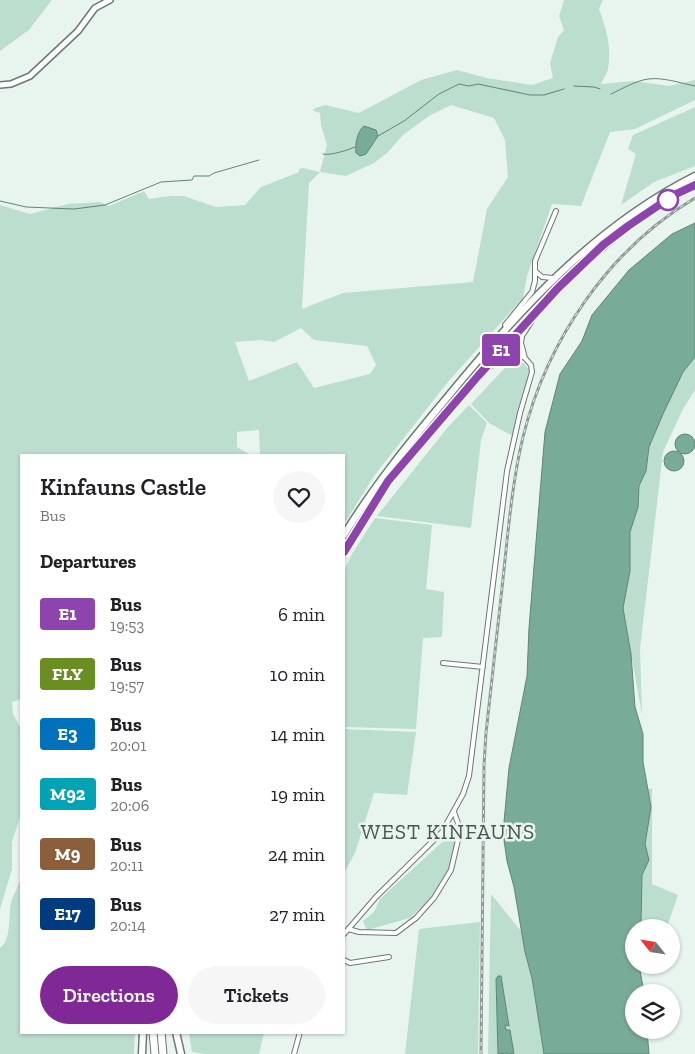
<!DOCTYPE html>
<style>
:root{--surface:#fff;--page:#f6f6f6;--text:#202124;--muted:#757577;--accent:#802896}
body{margin:0;font-family:"Zilla Slab",serif;background:var(--page);color:var(--text);height:100vh;display:flex;flex-direction:column;font-size:19px;white-space:nowrap}
*{box-sizing:border-box;margin:0}
p{font-size:16px;color:var(--muted)}
.icon{flex:none;width:28px;height:28px;fill:none;stroke:currentColor;stroke-width:2;stroke-linecap:round;stroke-linejoin:round}
.map{position:relative;flex:1;overflow:hidden}
.sheet{position:absolute;left:20px;top:454px;width:325px;height:580px;display:flex;flex-direction:column;background:var(--surface);border-radius:0px;box-shadow:0 1px 4px #0004}
.sheet>*{flex:none}
.badge{padding:0 10px;border-radius:4px;font-size:18px;line-height:32px}
.needle{width:32px;rotate:300deg}
.tools{position:absolute;left:625px;top:919px;display:grid;gap:10px}
.tools a{display:grid;place-items:center;width:55px;height:55px;border-radius:50%;background:var(--surface);box-shadow:0 1px 4px #0004;font-size:25px}
.map>.badge{position:absolute;translate:-50% -50%;box-shadow:0 0 0 2px #fff}
h2{padding:0 20px;font-size:19px;line-height:45px}
.round{display:grid;place-items:center;flex:none;width:52px;height:52px;border-radius:26px;background:var(--page)}
.headline{display:flex;align-items:center;justify-content:space-between;height:85px;padding:0 20px}
h1{font-size:24px;font-weight:600;line-height:38px}
.cta{display:flex;gap:10px;margin-top:auto;padding:10px 20px}
.cta a{flex:1;height:58px;border-radius:30px;background:var(--accent);color:#fff;font-size:20px;font-weight:600;line-height:58px;text-align:center}
.cta a+a{background:var(--page);color:var(--text)}
ul{padding:0;list-style:none}
li{display:flex;align-items:center;gap:15px;height:60px;padding:0 20px}
li div{flex:1}
li b{display:block;font-size:19px}
li em{font-style:normal}
li .badge{min-width:55px;font-weight:700;text-align:center}
.map>svg:first-child{display:block}
</style>
<div class="map">
<svg width="695" height="1054" viewBox="0 0 695 1054">
<rect width="100%" height="100%" fill="#e8f5ef"/>
<!-- green -->
<path fill="#bbdecf" fill-rule="evenodd" d="M0,0H52L29,30L0,51Z
M564,0H603L599,9C606,27 612,49 608,69C607,74 603,79 601,84L634,81L669,86L695,80V100L635,129L610,132L581,206L552,204L527,276L523,298L447,383L374,476L344,524V455H260L259,430L237,432V447L250,455H21V699L12,702L13,714L21,729V814L12,842V869L0,909V205L30,214L68,204L100,202L109,206L144,191L149,199L170,196H184L216,207L245,205L261,187L299,172V169L303,168L320,172L327,145L321,125L320,113L314,111L313,109L325,105L359,113L421,80L457,70L487,78L532,85L553,78L550,63L558,37L564,30L559,16ZM451,105L494,118L505,140L508,177L487,209L473,282L343,293L302,309L309,183L320,172L346,176L374,163L387,153L403,135L429,116ZM301,328L314,340L367,346L376,365L370,374L314,388L297,362L249,381L235,342L261,340L274,342Z
M695,107V166L654,182L621,205L636,154L628,149L633,135Z
M695,340V390L683,409L663,452L640,649L642,715L623,608L630,571L628,535L638,507L639,486L646,471L649,447Z
M516,356L530,370L515,421L513,436L489,423L471,404Z
M469,405L487,423L481,440L471,528L377,516L448,427Z
M375,518L432,525L426,589L444,592L442,637L423,638L416,729L344,727V571L352,554Z
M344,729L416,732L407,795L374,793L355,853L344,873Z
M641,787L652,789V884L678,895L667,927H642Z
M454,824L457,825L454,855L448,872L431,898L410,918L367,930L363,921L374,912L380,899L451,834Z
M21,877V1032L135,1033L134,1054H0V948C13,938 7,915 12,899C15,892 19,885 21,877Z
M491,894L521,931L525,952L532,978L544,1054H488Z
M480,922L478,1054H405L419,929Z
M189,1033V1032L264,1033L259,1054H207L192,1052Z"/>
<!-- water -->
<path fill="#79ac98" stroke="#608576" d="M364,126L376,130L378,136L366,154L360,156L356,153C355,144 357,132 364,126Z
M695,223V357L683,372L663,414L649,447L646,471L639,486L638,507L630,532V571L623,608L631,654L635,707L643,734V762L651,807L645,844L649,860L642,875L641,927L634,928V965H639L644,992H634V1030H647L649,1054H544L532,978L525,952L514,887L507,861L503,833L509,768L527,676L529,628L545,432L560,374L582,341L592,315L629,270L672,234Z
M675 444a10 10 0 1 1 20 0a10 10 0 1 1-20 0Z
M664 461a10 10 0 1 1 20 0a10 10 0 1 1-20 0Z
M498,976H501L509,1026L505,1025L506,1030H510L514,1054L506,1053L498,1054L496,979Z"/>
<g fill="none" stroke-linecap="round" stroke-linejoin="round">
<!-- stream -->
<path stroke="#608576" stroke-width="1" d="M574,86L594,87L600,89
M611,94C622,89 635,81 648,79C663,77 680,83 695,86
M378,136L404,121L439,94L459,84L469,86L478,84L530,95H544L564,89
M323,154C330,156 348,150 355,147
M0,201L26,207L74,209L105,205L161,182L192,180L194,176H209L214,173L259,160"/>
<defs>
<path id="minor" d="M535,271L542,277L553,278
M505,325L532,292L535,281V261L556,211
M490,367C506,354 504,347 525,358
M443,663L483,667
M348,929L359,932L396,933L416,918L434,898L451,870L458,840L459,826L454,812
M344,934L376,897L442,832L463,794L469,776L507,471L520,413L532,372L531,365L525,358L521,343L522,336L533,319
M344,960L350,963L389,957
M294,1054L300,1032"/>
<path id="tertiary" d="M0,85L11,84L30,76L78,31L95,8L110,0"/>
<path id="trunk" d="M344,535C374,486 409,443 446,399C517,312 594,227 695,176
M344,552L388,481L478,376L558,288L581,265L628,226L675,195L695,185
M176,1032L181,1054
M142,1054L143,1032"/>
<path id="motorway" d="M153,1032L155,1054
M161,1032L163,1054"/>
</defs>
<!-- minor casing -->
<use href="#minor" stroke="#6c7873" stroke-width="6"/>
<!-- tertiary casing -->
<use href="#tertiary" stroke="#6c7873" stroke-width="8"/>
<!-- trunk casing -->
<use href="#trunk" stroke="#6c7873" stroke-width="9"/>
<!-- motorway casing -->
<use href="#motorway" stroke="#6c7873" stroke-width="9"/>
<!-- minor -->
<use href="#minor" stroke="#fff" stroke-width="4"/>
<!-- tertiary -->
<use href="#tertiary" stroke="#fff" stroke-width="5"/>
<!-- trunk -->
<use href="#trunk" stroke="#fff" stroke-width="6"/>
<!-- motorway -->
<use href="#motorway" stroke="#fff" stroke-width="7"/>
<defs>
<path id="rail" d="M481,1054L484,766L486,733C492,682 497,630 503,579C508,532 512,483 523,437C547,340 609,249 695,198"/>
</defs>
<!-- rail casing -->
<use href="#rail" stroke="#909995" stroke-width="3"/>
<!-- rail -->
<use href="#rail" stroke="#e8f5ef" stroke-width="1" stroke-dasharray="4" stroke-linecap="butt"/>
</g>
<g fill="none" stroke-linecap="round" stroke-linejoin="round">
<defs>
<path id="line" d="M344,552L388,481L478,376L558,288L603,245L628,226L674,195L695,185"/>
</defs>
<!-- line casing -->
<use href="#line" stroke="#fff" stroke-width="11"/>
<!-- line -->
<use href="#line" stroke="#8e44ad" stroke-width="8"/>
</g>
<!-- markers -->
<circle fill="#fff" stroke="#8e44ad" stroke-width="2.5" cx="668" cy="200" r="10"/>
<g text-anchor="middle" dominant-baseline="central" stroke-width="5" stroke-linejoin="round" paint-order="stroke">
<!-- quarter labels -->
<g font-size="21" letter-spacing="1" fill="#4a5450" stroke="#e8f5ef">
<text x="448" y="831">WEST KINFAUNS</text>
</g>
</g>
</svg>
<div class="tools">
<a><svg class="needle" viewBox="-14 -14 28 28"><path d="M0-13l5 13h-10z" fill="#e53935"/><path d="M0 13l5-13h-10z" fill="#757577"/></svg></a>
<a><svg class="icon" aria-label="layers" viewBox="0 0 24 24"><path d="M12 4l9 5-9 5-9-5zM3 14l9 5 9-5"/></svg></a>
</div>
<b class="badge" style="left:501px;top:350px;background:#8e44ad;color:#fff">E1</b>
<section class="sheet">
<div class="headline"><div><h1>Kinfauns Castle</h1><p>Bus</p></div><a class="round"><svg class="icon" aria-label="heart" viewBox="0 0 24 24"><path d="M12 20l-8-8c-3-5 5-10 8-4 3-6 11-1 8 4z"/></svg></a></div>
<h2>Departures</h2>
<ul>
<li><span class="badge" style="background:#8e44ad;color:#fff">E1</span><div><b>Bus</b><p>19:53</p></div><em>6 min</em></li>
<li><span class="badge" style="background:#6b8e23;color:#fff">FLY</span><div><b>Bus</b><p>19:57</p></div><em>10 min</em></li>
<li><span class="badge" style="background:#0072bc;color:#fff">E3</span><div><b>Bus</b><p>20:01</p></div><em>14 min</em></li>
<li><span class="badge" style="background:#00a3b4;color:#fff">M92</span><div><b>Bus</b><p>20:06</p></div><em>19 min</em></li>
<li><span class="badge" style="background:#8b5e3c;color:#fff">M9</span><div><b>Bus</b><p>20:11</p></div><em>24 min</em></li>
<li><span class="badge" style="background:#003b80;color:#fff">E17</span><div><b>Bus</b><p>20:14</p></div><em>27 min</em></li>
</ul>
<div class="cta"><a>Directions</a><a>Tickets</a></div>
</section>
</div>
